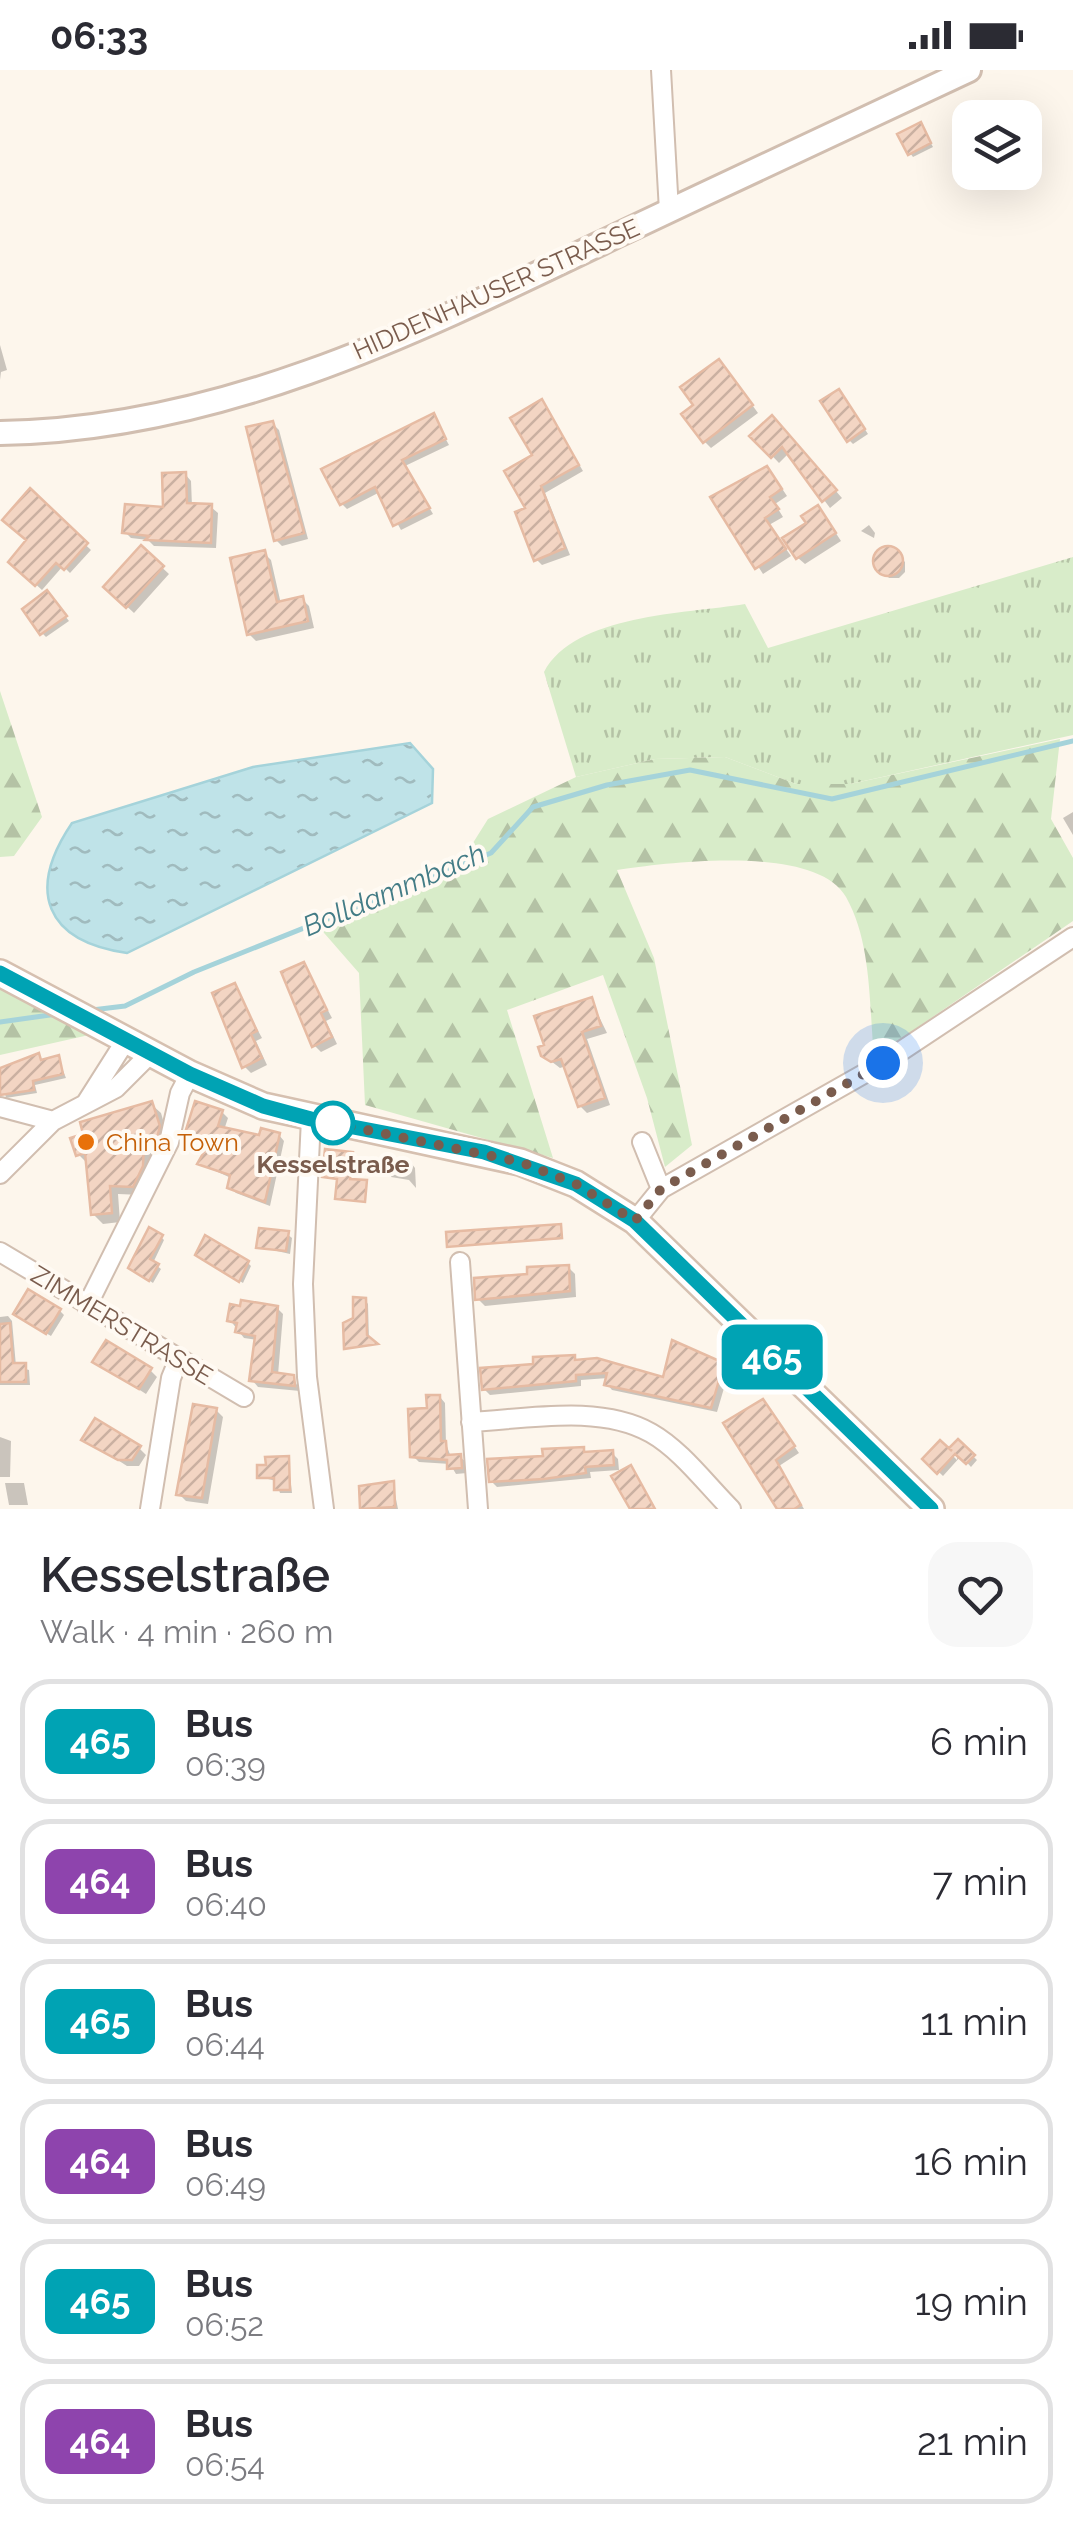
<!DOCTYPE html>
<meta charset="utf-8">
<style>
:root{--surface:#fff;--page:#f7f7f7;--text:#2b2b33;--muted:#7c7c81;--line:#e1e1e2}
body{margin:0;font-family:Raleway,sans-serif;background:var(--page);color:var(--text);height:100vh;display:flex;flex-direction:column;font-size:38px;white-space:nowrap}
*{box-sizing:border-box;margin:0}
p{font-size:32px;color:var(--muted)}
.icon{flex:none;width:55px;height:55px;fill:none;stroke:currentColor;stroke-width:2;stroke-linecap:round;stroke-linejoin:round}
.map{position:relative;height:1439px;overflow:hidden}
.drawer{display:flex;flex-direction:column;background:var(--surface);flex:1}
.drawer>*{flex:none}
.badge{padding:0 20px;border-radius:15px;font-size:35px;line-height:65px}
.fabs{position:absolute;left:952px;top:30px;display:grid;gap:20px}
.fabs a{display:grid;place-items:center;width:90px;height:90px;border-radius:20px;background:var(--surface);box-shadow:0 10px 40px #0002;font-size:50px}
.you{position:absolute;width:50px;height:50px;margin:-25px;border:8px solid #fff;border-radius:50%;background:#1a73e8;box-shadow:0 0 0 15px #1a73e833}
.map>.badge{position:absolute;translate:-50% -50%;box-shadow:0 0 0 5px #fff}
.round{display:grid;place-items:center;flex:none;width:105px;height:105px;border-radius:30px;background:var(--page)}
.headline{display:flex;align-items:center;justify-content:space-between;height:170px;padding:0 40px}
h1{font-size:48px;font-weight:600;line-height:75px}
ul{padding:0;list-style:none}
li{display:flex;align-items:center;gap:30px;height:125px;margin:0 20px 15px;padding:0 20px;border:5px solid var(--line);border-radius:30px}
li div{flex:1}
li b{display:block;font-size:38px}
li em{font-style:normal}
li .badge{min-width:110px;font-weight:700;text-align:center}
.status{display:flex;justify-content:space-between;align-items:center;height:70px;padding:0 50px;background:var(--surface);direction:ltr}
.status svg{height:28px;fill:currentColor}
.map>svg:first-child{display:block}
</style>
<div class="status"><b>06:33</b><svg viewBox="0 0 49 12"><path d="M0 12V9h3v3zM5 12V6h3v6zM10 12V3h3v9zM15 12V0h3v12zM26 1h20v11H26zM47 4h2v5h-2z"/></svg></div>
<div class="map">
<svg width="1073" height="1439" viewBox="0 0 1073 1439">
<defs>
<pattern id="grass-tufts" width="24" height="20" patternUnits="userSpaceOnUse" patternTransform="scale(2.5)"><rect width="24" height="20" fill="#d8ecc9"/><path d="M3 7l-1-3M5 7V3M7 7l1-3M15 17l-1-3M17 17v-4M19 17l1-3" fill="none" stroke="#b4c2a5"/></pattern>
<pattern id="forest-firs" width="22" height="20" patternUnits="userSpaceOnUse" patternTransform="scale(2.5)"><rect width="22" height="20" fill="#d8ecc9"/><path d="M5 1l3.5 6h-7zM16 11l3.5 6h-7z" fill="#b4c2a5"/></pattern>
<pattern id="water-ripples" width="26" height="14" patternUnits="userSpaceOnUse" patternTransform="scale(2.5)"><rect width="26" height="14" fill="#bfe3e8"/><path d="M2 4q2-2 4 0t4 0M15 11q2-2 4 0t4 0" fill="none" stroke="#a0bbbe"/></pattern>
<pattern id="building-hatch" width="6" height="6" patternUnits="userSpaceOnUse" patternTransform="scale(2.5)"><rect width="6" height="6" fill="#f3d5c3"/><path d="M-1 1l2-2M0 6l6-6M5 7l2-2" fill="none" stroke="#cab0a1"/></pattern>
</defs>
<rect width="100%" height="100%" fill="#fdf6ec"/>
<!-- grass -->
<path fill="url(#grass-tufts)" d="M1073,487V665L850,714H796L725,687L655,689L576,707L544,602C575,544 685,544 745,534L768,578Z"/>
<!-- forest -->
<path fill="url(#forest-firs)" d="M0,621L42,747L14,786L0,787Z
M1060,669L1051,749L1073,788V851L874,987C869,935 872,873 846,827C816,774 670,792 617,800L654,888L692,1075L665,1097L647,1028L603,905L507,940L553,1088L365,1035L359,903L311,848L466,784L488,749L576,707L655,689L725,687L796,714H850Z
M0,919L89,965L0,985Z"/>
<!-- water -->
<path fill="url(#water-ripples)" stroke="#a5d3da" stroke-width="2.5" d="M410,673L433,699L432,733L127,883C45,871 26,821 72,753L253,697Z"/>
<!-- shadow -->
<path fill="#0003" d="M921,55L933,77L913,87L910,83Z
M0,275L7,300L1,302L0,310Z
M726,299L758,343L711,378L704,371L696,336Z
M843,326L868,364L853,374L849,370Z
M542,332L583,401L545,423L570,485L542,495L536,489L529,439Z
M433,346L449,375L405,396L433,444L401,460L380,422L347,439L342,434Z
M273,354L279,360L308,469L282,476L276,470Z
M778,355L842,428L830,438L789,383L779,393L753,366Z
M185,404L191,411L192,436L211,437L218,443L216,478L154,476L148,470L131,468L125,462L166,440Z
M773,405L787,426L775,434L783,447L769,455L791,486L763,504L714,428Z
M30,422L91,480L70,503L63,496L42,520L11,492L29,471Z
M824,445L841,471L805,494L798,488Z
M869,455L875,463L874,468L861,461Z
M141,478L169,504L134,543L106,517Z
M882,480H893L905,492V502L899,508H889L878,496Z
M264,483L271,490L281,534L302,529L309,536L314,558L256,571L249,564Z
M51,528L69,551L46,567L42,563Z
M1073,742V765L1063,748Z
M304,895L332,948L326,951L337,974L321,982L314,975Z
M234,916L262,968L256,971L267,995L251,1003L244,996Z
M591,930L607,963L587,969L610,1035L587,1043L580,1036L566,996L560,998L543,985Z
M38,986L44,991L58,988L66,1008L35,1015L37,1023L6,1028L0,1001Z
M151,1034L161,1043L168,1067L166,1077L152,1085V1106L142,1125L118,1124L120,1152L103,1154L93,1144L89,1095L79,1085Z
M222,1042L228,1048L224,1060L261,1068L279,1065L284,1071L270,1136L236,1123L230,1117L231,1108L200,1094L210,1076L187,1065Z
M411,1093L415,1098L416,1118L409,1110L391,1107V1094Z
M560,1157L562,1169L450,1176Z
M287,1164L292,1168L290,1184L259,1177Z
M161,1167L164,1170L153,1193L161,1199L153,1213L135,1201Z
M202,1188L248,1193L251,1196L243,1213Z
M568,1197L575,1204L576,1227L485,1236L478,1229Z
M365,1230L368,1234L369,1270L355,1249Z
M277,1238L283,1244L278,1305L293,1307L300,1321L258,1317L252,1310L257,1270L244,1268L230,1250Z
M60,1241L64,1245L51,1266L20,1248Z
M8,1246L12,1251L16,1296L29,1300L30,1315H0V1247Z
M574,1287L579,1292L665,1310L723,1295L729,1301L717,1342L612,1320L607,1314L608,1308L581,1310V1316L490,1325L484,1319L536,1296Z
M96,1292L150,1300L157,1307L146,1324Z
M440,1327L445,1333L446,1374L451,1387H460L466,1392L467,1403L456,1404L450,1394L419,1392L413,1386Z
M768,1338L799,1383L779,1396L804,1439H780Z
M216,1340L223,1347L208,1434L186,1431L179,1424Z
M0,1367L11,1371L10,1407H0Z
M85,1369L139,1378L146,1385L139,1396H127Z
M958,1372L977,1390L971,1397L961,1386L943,1406L925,1389L940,1373L957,1390Z
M560,1380L612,1383L618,1389L619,1400L590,1402L591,1408L497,1417L491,1411Z
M288,1389L292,1423H280L276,1411L260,1407Z
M5,1413H24L28,1435H9Z
M393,1414L398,1439H363L362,1418Z"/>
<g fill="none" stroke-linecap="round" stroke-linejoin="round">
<!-- stream -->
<path stroke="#a5d3da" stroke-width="5" d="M92,940L125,936L194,902L491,783L533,737L607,715L690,700L832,729L1073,671
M0,952L57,944"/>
</g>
<!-- building -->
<path fill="url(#building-hatch)" stroke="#e6bba3" stroke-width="2.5" d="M921,52L931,73L908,85L897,64Z
M719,289L753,335L703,373L681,344L693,335L680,317Z
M839,319L865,359L847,372L820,331Z
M542,329L579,395L541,416L565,478L534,491L515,442L525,438L504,401L532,385L510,348Z
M434,343L446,369L402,390L430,438L393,456L375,417L340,435L321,399Z
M772,345L837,420L822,432L782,377L771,388L749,366Z
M273,351L304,463L274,471L246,357Z
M767,396L782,419L770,427L779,439L765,448L786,479L755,499L710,427Z
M186,402L187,433L212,434L211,473L145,470L149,466L122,463L125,434L163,437L162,403Z
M30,418L88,473L64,500L56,493L35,516L8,492L26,470L2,450Z
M818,435L836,463L796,489L782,468L806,453L801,446Z
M141,475L164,496L126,538L103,517Z
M873 491a15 15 0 1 1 30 0a15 15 0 1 1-30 0Z
M265,480L277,532L303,526L308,551L247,565L230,488Z
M47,520L67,546L40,565L22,539Z
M304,892L327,940L321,943L332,967L312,977L281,902Z
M235,913L257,961L251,964L262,988L242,998L212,923Z
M592,927L601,956L582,962L605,1028L578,1037L561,989L551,992L541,986L538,977L544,975L534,946Z
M39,983L41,990L59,985L63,1004L33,1011L34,1020L0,1025V998Z
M152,1031L160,1056L157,1068L144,1075L143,1096L133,1117L110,1116L112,1143L91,1145L85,1083L76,1086L70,1068L83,1064L80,1052Z
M195,1031L223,1040L218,1056L259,1065L261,1058L280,1063L265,1132L227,1118L230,1105L197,1094L209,1073L184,1066Z
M325,1079L353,1082L350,1109L367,1110L365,1132L335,1129L337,1109L322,1107Z
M561,1154L562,1168L447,1177L446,1162Z
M149,1157L163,1165L150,1189L159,1194L149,1211L128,1198Z
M259,1158L289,1161L286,1181L256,1178Z
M205,1165L249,1191L239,1212L195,1185Z
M569,1195L570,1221L475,1230L474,1208L527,1204V1197Z
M28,1219L61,1239L46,1264L13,1244Z
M353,1227L366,1228L367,1265L378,1274L344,1279L343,1253L353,1248Z
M241,1230L278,1236L272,1302L294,1305L295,1316L249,1311L255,1266L235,1262L237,1253L227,1251L230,1234L240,1236Z
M10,1253L13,1293H26V1312H0V1254Z
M106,1270L152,1298L139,1319L92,1292Z
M672,1270L724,1293L711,1338L604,1315L607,1303L576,1305V1311L482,1320L480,1298L533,1294V1287L575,1285V1290L597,1288L663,1307Z
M426,1325H440L441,1371H446L447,1385L461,1384L462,1398L447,1399V1390L410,1387L408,1339L427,1338Z
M763,1329L795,1376L776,1390L801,1435L794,1439H777L723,1353Z
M193,1334L217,1338L202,1428L176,1425Z
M95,1348L141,1376L132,1390H118L81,1370Z
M958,1369L975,1385L966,1394L955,1384L937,1404L922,1389L940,1370L952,1381L949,1378Z
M584,1377V1382L613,1380L614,1395L585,1397L586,1403L544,1409L489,1412L487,1389L543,1386L542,1379Z
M289,1386L290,1420H274V1408H257V1395H266L265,1387Z
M631,1395L655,1439H630L611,1406Z
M394,1411L395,1437L360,1439L359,1416Z"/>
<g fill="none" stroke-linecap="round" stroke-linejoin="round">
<defs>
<path id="minor" d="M661,0L669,141
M86,1033L126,970
M0,1037L53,1051
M311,1049L303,1214L307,1307L324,1439
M642,1072L661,1119
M0,1104L53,1051L116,1018L150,984
M635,1151L661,1119L883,993L1073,867
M0,1182L244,1327
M460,1192L478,1439
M87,1236L169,1072L180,1023L190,1004
M471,1352C527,1349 600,1334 651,1363C681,1380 706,1414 731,1439
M150,1439L171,1308L178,1291"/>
<path id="tertiary" d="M0,363C223,360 423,259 620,164C736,109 852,55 969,0"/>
<path id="secondary" d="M0,903L190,1004L263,1036L520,1092L576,1114L635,1151L931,1439"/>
</defs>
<!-- minor casing -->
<use href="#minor" stroke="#d1beb0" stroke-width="22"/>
<!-- tertiary casing -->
<use href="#tertiary" stroke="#d1beb0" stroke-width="28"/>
<!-- secondary casing -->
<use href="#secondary" stroke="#d6c0b0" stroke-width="30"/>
<!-- minor -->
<use href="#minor" stroke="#fff" stroke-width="18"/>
<!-- tertiary -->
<use href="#tertiary" stroke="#fff" stroke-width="22"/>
<!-- secondary -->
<use href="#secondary" stroke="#fff" stroke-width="25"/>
</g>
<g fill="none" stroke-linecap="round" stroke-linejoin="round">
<defs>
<path id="line" d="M0,903L190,1004L263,1036L311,1049L484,1082L576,1114L635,1151L931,1439"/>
</defs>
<!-- line casing -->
<use href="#line" stroke="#fff" stroke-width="22"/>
<!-- line -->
<use href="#line" stroke="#00a3b4" stroke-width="15"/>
<!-- walk -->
<path stroke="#7a5c4d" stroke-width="10" stroke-dasharray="0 18" d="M333,1053L520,1092L576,1114L635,1151L661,1119L883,993"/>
</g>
<!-- markers -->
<circle fill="#fff" stroke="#00a3b4" stroke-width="5" cx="333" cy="1053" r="20"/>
<circle fill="#e8710a" stroke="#fffaf3" stroke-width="4" cx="86" cy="1072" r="10"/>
<g text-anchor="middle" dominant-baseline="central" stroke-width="8" stroke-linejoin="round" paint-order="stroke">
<!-- street labels -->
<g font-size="25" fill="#7a5c4d" stroke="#fffaf3">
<text transform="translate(496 219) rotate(-24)">HIDDENHAUSER STRASSE</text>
<text transform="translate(122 1255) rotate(31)">ZIMMERSTRASSE</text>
</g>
<!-- food labels -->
<g font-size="25" fill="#c56008" stroke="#fffaf3" text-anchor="start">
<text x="106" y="1072">China Town</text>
</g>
<!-- stop labels -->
<g font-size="25" font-weight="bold" fill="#7a5c4d" stroke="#fffaf3">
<text x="333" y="1094">Kesselstraße</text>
</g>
<!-- water labels -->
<g font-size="28" font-style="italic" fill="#437c86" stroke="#fffaf3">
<text transform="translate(394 820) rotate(-23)">Bolldammbach</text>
</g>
</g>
</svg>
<div class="fabs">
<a><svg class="icon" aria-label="layers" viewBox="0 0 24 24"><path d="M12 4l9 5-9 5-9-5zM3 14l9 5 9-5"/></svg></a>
</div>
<div class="you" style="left:883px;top:993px"></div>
<b class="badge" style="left:772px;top:1287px;background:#00a3b4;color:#fff">465</b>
</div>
<section class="drawer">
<div class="headline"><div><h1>Kesselstraße</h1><p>Walk · 4 min · 260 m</p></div><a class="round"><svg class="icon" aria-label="heart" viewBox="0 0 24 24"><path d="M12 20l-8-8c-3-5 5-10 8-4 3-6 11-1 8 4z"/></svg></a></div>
<ul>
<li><span class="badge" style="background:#00a3b4;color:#fff">465</span><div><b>Bus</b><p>06:39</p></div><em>6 min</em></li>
<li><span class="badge" style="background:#8e44ad;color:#fff">464</span><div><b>Bus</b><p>06:40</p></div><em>7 min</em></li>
<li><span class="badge" style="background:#00a3b4;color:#fff">465</span><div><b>Bus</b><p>06:44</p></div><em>11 min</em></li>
<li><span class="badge" style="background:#8e44ad;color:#fff">464</span><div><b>Bus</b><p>06:49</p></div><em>16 min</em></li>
<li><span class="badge" style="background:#00a3b4;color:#fff">465</span><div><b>Bus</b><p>06:52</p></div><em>19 min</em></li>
<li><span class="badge" style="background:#8e44ad;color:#fff">464</span><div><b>Bus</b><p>06:54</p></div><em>21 min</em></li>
</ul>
</section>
